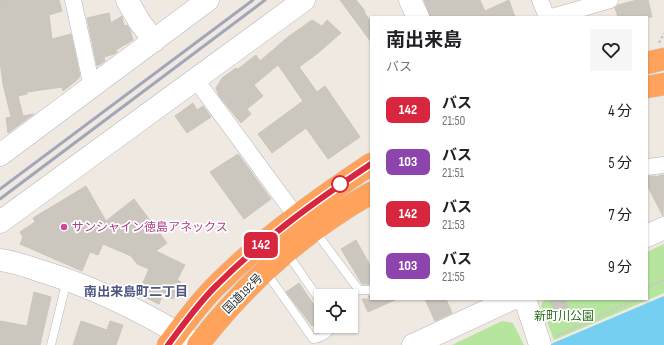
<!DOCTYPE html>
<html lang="ja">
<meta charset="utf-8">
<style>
:root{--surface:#fff;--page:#f6f6f6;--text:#202124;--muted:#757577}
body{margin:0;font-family:"Sofia Sans Condensed","Noto Sans JP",sans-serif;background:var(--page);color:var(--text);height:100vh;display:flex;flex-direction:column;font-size:15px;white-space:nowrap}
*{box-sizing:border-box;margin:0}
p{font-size:13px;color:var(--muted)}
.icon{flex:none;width:22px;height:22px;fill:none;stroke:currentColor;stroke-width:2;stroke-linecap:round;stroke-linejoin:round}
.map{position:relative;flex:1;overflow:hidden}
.drawer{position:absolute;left:370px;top:16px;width:278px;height:284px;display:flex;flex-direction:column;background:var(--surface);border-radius:0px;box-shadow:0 1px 3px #0004}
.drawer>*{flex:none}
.badge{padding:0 8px;border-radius:6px;font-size:14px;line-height:26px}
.fabs{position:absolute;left:314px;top:289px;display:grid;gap:8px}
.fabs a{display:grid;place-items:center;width:44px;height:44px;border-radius:0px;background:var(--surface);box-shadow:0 1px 3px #0004;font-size:20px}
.map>.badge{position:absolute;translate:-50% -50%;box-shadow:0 0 0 2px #fff}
.round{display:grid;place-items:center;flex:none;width:42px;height:42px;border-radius:0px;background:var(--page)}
.summary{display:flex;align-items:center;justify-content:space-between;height:68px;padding:0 16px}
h1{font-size:19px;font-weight:700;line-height:30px}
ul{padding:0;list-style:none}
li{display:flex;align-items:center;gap:12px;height:52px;padding:0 16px}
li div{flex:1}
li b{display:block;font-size:15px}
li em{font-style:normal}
li .badge{min-width:44px;font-weight:700;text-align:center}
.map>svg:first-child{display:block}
</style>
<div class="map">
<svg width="664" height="345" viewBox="0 0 664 345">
<rect width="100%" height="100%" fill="#efe9e1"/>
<!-- green -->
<path fill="#b6e59e" d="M664,244V293L554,340L541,306L543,301L547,299H647V252Z
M502,321L513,323L524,345H452Z"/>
<!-- water -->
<path fill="#75cff0" d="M664,296V345H549L558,341Z"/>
<!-- building -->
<path fill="#cbc7bf" stroke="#cbc5ba" d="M0,0H59L62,11L49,15L52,39L71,34L80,76L77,80L63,91L62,87L27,92V94L18,96L23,116L34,114L8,133L6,118L11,117L3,84L0,62Z
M340,0H356L365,11L364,12L371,22V42Z
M424,0H480L485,11L509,0L515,17H430Z
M637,0H648L652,17H618L615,8L618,5Z
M109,13L111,23L122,16L124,26L127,25L130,30L133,40L116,50L117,52L114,54L104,57L105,61L97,66L87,18Z
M312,20L322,26L327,20L341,33L318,53L299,67L317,92L325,86L360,137L328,159L306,128L272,153L258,134L303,101L278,65L254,85L263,96L247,109L251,114L241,123L219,96L216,88L222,78L236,68L238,69L256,55L260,61L288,37Z
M193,103L197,110L203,106L211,117L187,133L175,116Z
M238,154L271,199L244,219L210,172Z
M660,175H664L663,216L647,185V176H655L657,177Z
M86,186L106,221L134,199L167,243L156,251L185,265L177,280L181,282L173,299L163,294L159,304L138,294L149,269L137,264L131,256L103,244L98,255L90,252L82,271L20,244L23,237L20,232L35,222L33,218Z
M356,240L371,267V284H362L341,249Z
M299,283L321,315V320L312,326L286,292Z
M34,292L51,297L40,345H0V321L27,326Z
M368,296H371V299H397L368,312L362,299H370Z
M425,299H446L452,313L435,321Z
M549,299H564L569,308L556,314Z
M81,321L107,330L110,321L123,325L116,345H73Z"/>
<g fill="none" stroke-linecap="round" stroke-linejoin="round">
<defs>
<path id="lane" d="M315,231L359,290H371
M287,253L321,302
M266,272L313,339C320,339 330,333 333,326
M51,345L67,280"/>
<path id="street" d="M73,0L92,87
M540,0L547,17
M552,17L610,0
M196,80L296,216
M647,167L664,165"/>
<path id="secondary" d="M127,0L139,21L154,41
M410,0L418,17
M0,155L208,0
M0,222L304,0
M647,236L664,228
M0,260C16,262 31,268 47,273C102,290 149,316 199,345
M525,299L539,341
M413,345L512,299"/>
<path id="highway" d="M647,63L664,59
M647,87L664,84
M168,345C184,324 199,302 218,284C264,238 317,200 371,164
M198,345C245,284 304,231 371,193"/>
</defs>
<!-- lane casing -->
<use href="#lane" stroke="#b4b7c1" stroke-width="9"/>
<!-- street casing -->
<use href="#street" stroke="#b4b7c1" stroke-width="17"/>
<!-- secondary casing -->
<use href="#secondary" stroke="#b4b7c1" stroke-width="23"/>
<!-- highway casing -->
<use href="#highway" stroke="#c9c9c9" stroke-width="23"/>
<!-- path -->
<path stroke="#c9c9c9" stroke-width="2.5" stroke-dasharray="3 2" stroke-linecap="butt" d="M659,43L664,33
M647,287L664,280
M556,336L637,299"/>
<!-- lane -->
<use href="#lane" stroke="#fff" stroke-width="8"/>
<!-- street -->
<use href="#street" stroke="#fff" stroke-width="16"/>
<!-- secondary -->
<use href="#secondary" stroke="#fff" stroke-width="22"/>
<!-- highway -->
<use href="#highway" stroke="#ffa35c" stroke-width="22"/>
<!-- rail -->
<path stroke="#a3a6b8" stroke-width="3" d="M0,189L253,0
M0,199L265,0"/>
<defs>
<path id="secondary-bridge" d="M539,341L540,345"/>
</defs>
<!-- secondary-bridge casing -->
<use href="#secondary-bridge" stroke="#b4b7c1" stroke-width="23" stroke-linecap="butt"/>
<!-- secondary-bridge -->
<use href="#secondary-bridge" stroke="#fff" stroke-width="22"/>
</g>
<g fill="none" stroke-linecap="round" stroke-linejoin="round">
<defs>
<path id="line" d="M168,345C184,324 199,302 218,284C264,238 317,200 371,164"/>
</defs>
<!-- line casing -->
<use href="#line" stroke="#fff" stroke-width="9"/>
<!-- line -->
<use href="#line" stroke="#d7263d" stroke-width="6"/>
</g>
<!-- markers -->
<circle fill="#fff" stroke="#d7263d" stroke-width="2" cx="340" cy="184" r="8"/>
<circle fill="#d1479c" stroke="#fff" stroke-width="1.5" cx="64" cy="227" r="4"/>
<g text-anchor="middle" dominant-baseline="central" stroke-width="3.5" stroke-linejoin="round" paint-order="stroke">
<!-- hotel labels -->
<g font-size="12" fill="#b23c85" stroke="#fff" text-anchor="start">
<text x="72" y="227">サンシャイン徳島アネックス</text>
</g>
<!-- street labels -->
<g font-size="12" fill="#2e2e2e" stroke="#fff">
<text transform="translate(243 294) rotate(-45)">国道192号</text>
</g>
<!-- park labels -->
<g font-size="12" fill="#2c6e1b" stroke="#fff">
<text x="564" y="316">新町川公園</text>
</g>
<!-- neighbourhood labels -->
<g font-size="13" font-weight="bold" fill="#4d5680" stroke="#fff">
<text x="136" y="292">南出来島町二丁目</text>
</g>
</g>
</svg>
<div class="fabs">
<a><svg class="icon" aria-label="locate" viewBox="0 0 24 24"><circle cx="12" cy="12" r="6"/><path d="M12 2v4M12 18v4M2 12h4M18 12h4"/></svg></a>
</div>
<b class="badge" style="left:261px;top:245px;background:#d7263d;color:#fff">142</b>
<section class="drawer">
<div class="summary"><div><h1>南出来島</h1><p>バス</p></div><a class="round"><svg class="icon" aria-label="heart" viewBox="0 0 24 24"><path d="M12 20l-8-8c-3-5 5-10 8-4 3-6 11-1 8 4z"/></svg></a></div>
<ul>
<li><span class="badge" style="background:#d7263d;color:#fff">142</span><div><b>バス</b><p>21:50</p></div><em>4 分</em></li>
<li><span class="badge" style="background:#8e44ad;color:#fff">103</span><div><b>バス</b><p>21:51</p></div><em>5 分</em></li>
<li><span class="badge" style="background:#d7263d;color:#fff">142</span><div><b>バス</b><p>21:53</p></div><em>7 分</em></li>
<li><span class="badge" style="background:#8e44ad;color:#fff">103</span><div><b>バス</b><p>21:55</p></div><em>9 分</em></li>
</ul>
</section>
</div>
